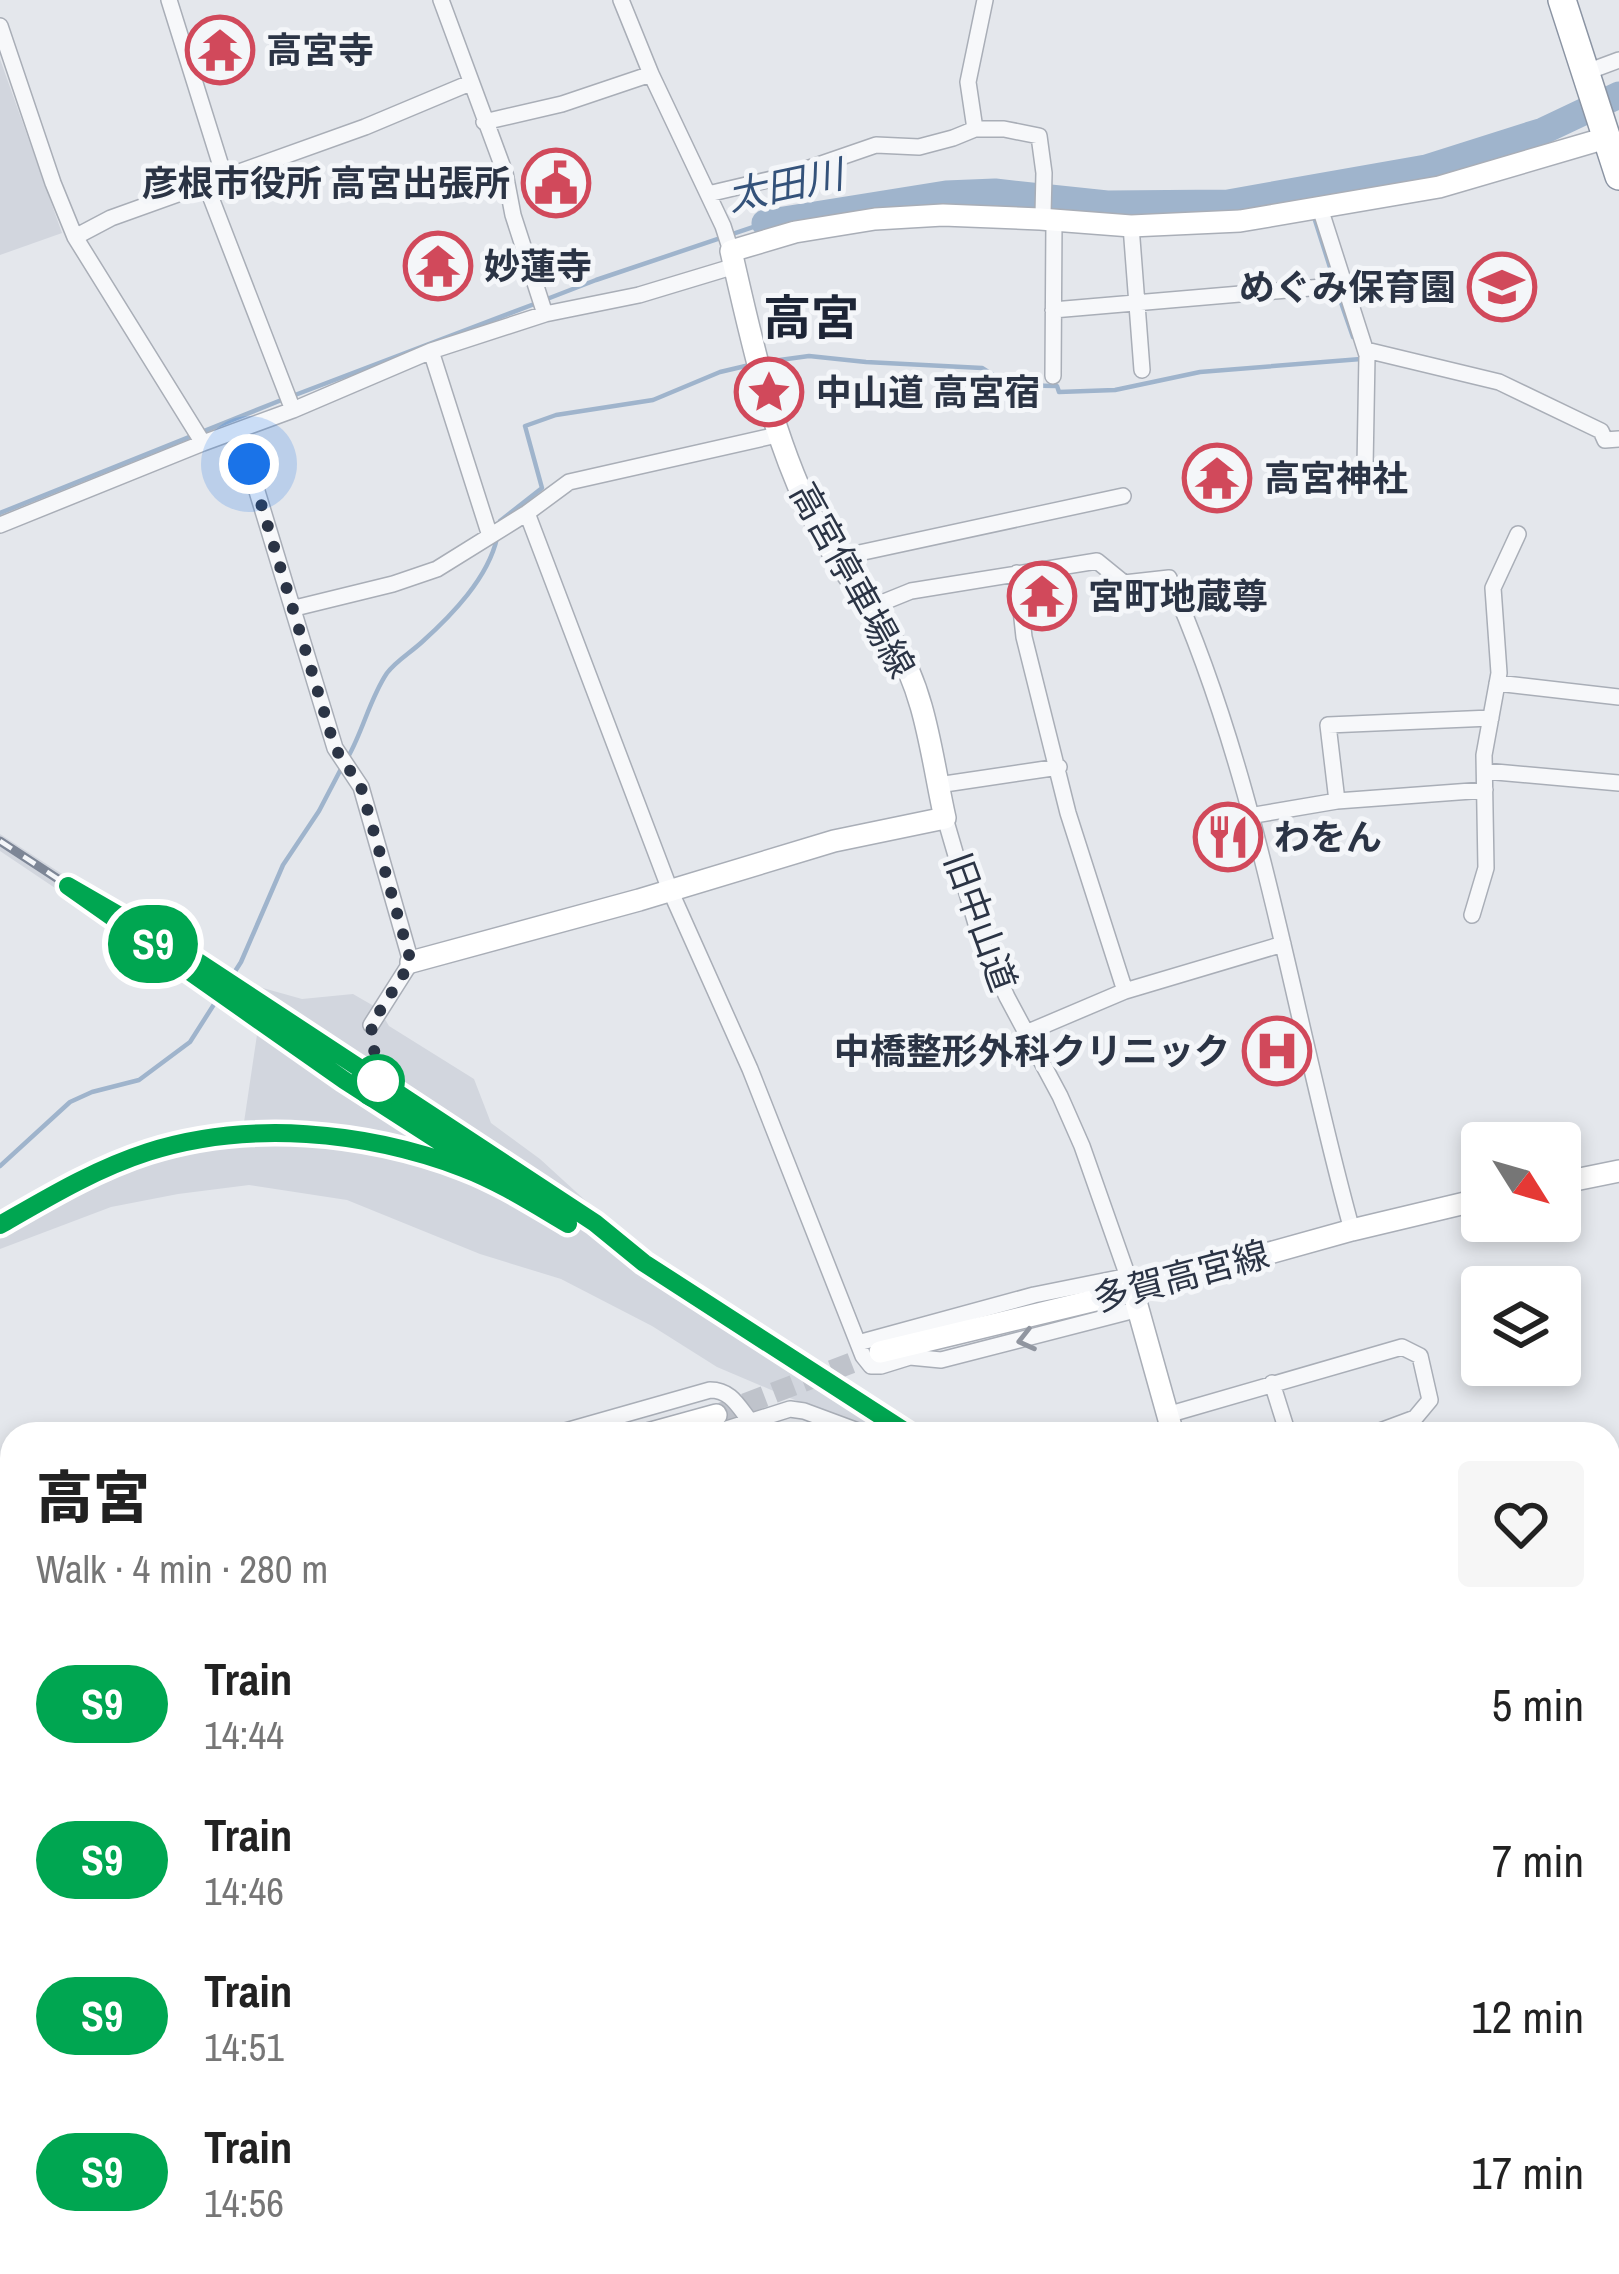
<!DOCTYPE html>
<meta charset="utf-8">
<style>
:root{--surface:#fff;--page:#f6f6f6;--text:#222;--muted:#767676}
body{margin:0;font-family:"Archivo Narrow","Noto Sans JP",sans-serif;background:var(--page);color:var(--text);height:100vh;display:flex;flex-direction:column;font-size:45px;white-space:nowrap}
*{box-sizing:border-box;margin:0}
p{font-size:39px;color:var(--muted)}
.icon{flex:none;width:66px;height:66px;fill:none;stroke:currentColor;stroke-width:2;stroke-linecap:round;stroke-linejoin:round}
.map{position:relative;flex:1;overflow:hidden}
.drawer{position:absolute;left:0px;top:1422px;width:1620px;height:852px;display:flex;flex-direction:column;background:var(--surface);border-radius:36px 36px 0 0;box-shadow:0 6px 18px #0003}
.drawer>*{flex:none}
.badge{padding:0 24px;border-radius:39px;font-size:42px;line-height:78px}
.needle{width:78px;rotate:127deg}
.tools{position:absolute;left:1461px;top:1122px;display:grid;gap:24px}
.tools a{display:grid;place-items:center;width:120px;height:120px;border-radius:12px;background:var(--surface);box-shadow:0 6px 18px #0003;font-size:60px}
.you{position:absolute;width:60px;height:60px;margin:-30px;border:9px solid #fff;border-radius:50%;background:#1a73e8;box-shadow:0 0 0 18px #1a73e833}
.map>.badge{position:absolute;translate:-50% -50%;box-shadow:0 0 0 6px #fff}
.round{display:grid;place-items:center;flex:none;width:126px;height:126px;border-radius:12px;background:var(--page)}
.head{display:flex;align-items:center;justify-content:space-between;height:204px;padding:0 36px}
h1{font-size:57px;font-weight:800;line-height:90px}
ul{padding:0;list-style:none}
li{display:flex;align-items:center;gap:36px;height:156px;padding:0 36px}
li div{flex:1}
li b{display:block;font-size:45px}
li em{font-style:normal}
li .badge{min-width:132px;font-weight:700;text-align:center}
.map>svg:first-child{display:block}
</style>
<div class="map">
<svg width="1619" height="2274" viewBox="0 0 1619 2274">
<rect width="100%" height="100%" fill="#e4e7ec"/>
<!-- built -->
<path fill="#d2d6de" d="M0,59L62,233L0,255Z
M0,834L76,883L252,985L302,999L353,994L379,1009L389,1026L474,1079L491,1123L540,1159L598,1212L655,1257L693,1286L922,1434H881L790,1398L717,1367L652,1326L561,1279L480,1254L347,1200L249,1185L178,1194L111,1207L0,1249V1218L35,1197L100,1165L151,1146L207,1133L243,1129L258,1028L189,978L0,851Z"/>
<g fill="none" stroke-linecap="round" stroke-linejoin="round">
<!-- stream -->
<path stroke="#9fb4cc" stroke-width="4.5" d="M1314,217L1334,280
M1337,291L1353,337
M547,299L596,280L765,223
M765,362L809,356L866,362L982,368L1009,385L1057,386L1059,392L1115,390L1200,372L1361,359
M295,395L537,303
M0,513L284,399
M499,527L500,521L542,488L525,426L556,415L653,400L720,372L754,364
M348,757C363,731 370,698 387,673C396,661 410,653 422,642C452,615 488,578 497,538
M0,1166L70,1102L92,1092L139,1080L190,1042L241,962L283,865L319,811L342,767"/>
<!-- river -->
<path stroke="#9fb4cc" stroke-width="27" d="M765,223L946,194L995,192L1107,204L1228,203L1426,168L1543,131L1619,95"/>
<!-- secondary-tunnel -->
<path stroke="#bfc3cb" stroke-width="21" stroke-dasharray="21 10" stroke-linecap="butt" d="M716,1415L880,1352"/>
<defs>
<path id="street" d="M169,0L225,179
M441,0L505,173L513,215L545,314
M621,0L651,74L723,226L731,251
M0,26L53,183L75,237L203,443
M1584,73L1619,60
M484,122L562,104L651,74
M975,129L968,82L985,0
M206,185L293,410
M708,194L789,175L876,145L919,147L953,138L975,129H1004L1039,136L1044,173L1043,214L1040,219
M1320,208L1367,355L1365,467
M1131,226L1142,370
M75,237L111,218L365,127L470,83
M1053,310L1345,285
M1366,350L1499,382L1601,431L1605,440L1619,439
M431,351L490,536
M1053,376L1054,220
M239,432L335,748L361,787L411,962L371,1025
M527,513L670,890L750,1069L863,1356L871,1366H881L910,1357L941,1360L1139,1309
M0,525L203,443L293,410L431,351L545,314L639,295L735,266
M836,558L1123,496
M1017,573L1024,637L1068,813L1125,991
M295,608L393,584L437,569L527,513L569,482L777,435
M869,608L911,591L1097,561L1124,583L1169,578C1261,783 1292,1014 1352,1230
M1497,683L1619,697
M1485,771L1619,783
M938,785L1059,767
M1485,790L1337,801L1328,725L1491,718
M1249,816L1337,801
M945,818L981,941L1007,997L1060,1096L1082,1146L1133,1291
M1472,915L1486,868L1484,755L1499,673L1493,588L1518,534
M1026,1033L1125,991L1283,944
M858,1343L1034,1295L1129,1276
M1272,1383L1288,1434
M1167,1415L1402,1347L1420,1356L1430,1400L1415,1418L1372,1434
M555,1434L710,1390C731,1390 738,1406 750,1421
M711,1434L790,1409L804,1411L866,1434
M1608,1782L1619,1781
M1608,1871L1619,1878
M1608,1912L1619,1911
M1608,1991L1619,1987
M1608,2158L1619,2152
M644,2262L649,2274
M1222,2262L1226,2274"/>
<path id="secondary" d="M411,962L639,900L834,841L945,818C932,760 926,693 894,643C869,601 836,564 814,520C772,436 752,343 731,251L795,232L875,219L943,215L1040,219L1131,226L1240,221L1439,187L1606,138
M1560,1183L1619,1171
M1133,1291L1173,1434
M880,1352L1133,1291L1352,1230L1482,1199
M647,1434L716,1415
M0,1635L12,1631
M1465,2262L1468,2274"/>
<path id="highway" d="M1562,0L1619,176"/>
</defs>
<!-- street casing -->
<use href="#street" stroke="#a9aeb7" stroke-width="18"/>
<!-- secondary casing -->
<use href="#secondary" stroke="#a9aeb7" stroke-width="24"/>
<!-- highway casing -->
<use href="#highway" stroke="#8b94a3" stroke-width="30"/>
<!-- street -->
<use href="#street" stroke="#f7f8fa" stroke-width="15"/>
<!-- secondary -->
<use href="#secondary" stroke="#fff" stroke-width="21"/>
<!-- highway -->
<use href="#highway" stroke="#fff" stroke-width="27"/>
<defs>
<path id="rail" d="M0,841L81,894
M68,886L186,954L595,1224L644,1263L909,1434
M0,1225C47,1198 96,1169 148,1152C249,1120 365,1130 463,1168C495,1180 524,1198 553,1215
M1608,1893L1619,1900
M0,2242L18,2274"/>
</defs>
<!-- rail casing -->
<use href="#rail" stroke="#7d8696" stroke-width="9"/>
<!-- rail -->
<use href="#rail" stroke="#f4f6f9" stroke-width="4.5" stroke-dasharray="14" stroke-linecap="butt"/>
</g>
<!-- one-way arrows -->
<defs><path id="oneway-chevron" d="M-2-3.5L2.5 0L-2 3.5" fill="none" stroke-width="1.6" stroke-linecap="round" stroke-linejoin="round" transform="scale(3)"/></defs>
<use stroke="#9196a0" href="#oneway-chevron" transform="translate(1026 1340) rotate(166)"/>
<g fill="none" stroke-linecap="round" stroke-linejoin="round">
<defs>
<path id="line" d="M0,1225C47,1198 95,1169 148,1152C249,1120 365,1131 463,1168C500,1182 534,1204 568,1224L344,1080L68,886L186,954L595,1223L644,1263L909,1434"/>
</defs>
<!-- line casing -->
<use href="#line" stroke="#fff" stroke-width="27"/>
<!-- line -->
<use href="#line" stroke="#00a651" stroke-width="18"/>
<!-- walk -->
<path stroke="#2b3445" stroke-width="12" stroke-dasharray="0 21.6" d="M249,464L335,748L361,787L411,962L371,1025L378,1081"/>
</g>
<!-- icons -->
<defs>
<symbol id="temple-ring" viewBox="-11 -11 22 22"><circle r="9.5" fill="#f4f6f9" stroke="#d1495b" stroke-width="1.5"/><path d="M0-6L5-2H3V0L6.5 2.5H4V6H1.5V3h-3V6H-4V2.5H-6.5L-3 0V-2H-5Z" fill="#d1495b"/></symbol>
<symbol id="civic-ring" viewBox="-11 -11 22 22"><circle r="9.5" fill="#f4f6f9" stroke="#d1495b" stroke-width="1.5"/><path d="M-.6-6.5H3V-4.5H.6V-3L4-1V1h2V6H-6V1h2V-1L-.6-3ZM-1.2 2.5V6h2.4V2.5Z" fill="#d1495b"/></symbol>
<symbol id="school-ring" viewBox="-11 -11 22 22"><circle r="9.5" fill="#f4f6f9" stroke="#d1495b" stroke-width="1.5"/><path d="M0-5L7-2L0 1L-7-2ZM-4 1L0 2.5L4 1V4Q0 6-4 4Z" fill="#d1495b"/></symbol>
<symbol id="sight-ring" viewBox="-11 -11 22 22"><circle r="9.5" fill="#f4f6f9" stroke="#d1495b" stroke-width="1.5"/><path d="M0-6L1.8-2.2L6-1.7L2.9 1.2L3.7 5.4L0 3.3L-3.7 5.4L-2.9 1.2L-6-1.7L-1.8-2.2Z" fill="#d1495b"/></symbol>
<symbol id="restaurant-ring" viewBox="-11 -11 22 22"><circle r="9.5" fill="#f4f6f9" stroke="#d1495b" stroke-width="1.5"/><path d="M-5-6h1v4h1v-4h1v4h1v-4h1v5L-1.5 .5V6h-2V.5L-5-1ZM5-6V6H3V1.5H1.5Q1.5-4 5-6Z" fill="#d1495b"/></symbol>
<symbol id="hospital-ring" viewBox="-11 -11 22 22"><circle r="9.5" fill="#f4f6f9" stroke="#d1495b" stroke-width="1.5"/><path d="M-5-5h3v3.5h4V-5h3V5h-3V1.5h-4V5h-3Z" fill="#d1495b"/></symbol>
</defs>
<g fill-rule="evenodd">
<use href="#temple-ring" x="182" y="12" width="76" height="76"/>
<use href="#civic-ring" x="518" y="145" width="76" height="76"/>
<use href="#temple-ring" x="400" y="228" width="76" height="76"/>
<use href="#school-ring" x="1464" y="249" width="76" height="76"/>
<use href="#sight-ring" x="731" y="354" width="76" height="76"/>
<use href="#temple-ring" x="1179" y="440" width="76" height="76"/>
<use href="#temple-ring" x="1004" y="558" width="76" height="76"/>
<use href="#restaurant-ring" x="1190" y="799" width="76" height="76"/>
<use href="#hospital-ring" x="1239" y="1013" width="76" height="76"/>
</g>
<!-- markers -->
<circle fill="#fff" stroke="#00a651" stroke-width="6" cx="378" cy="1081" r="24"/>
<g text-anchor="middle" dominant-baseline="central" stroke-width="10" stroke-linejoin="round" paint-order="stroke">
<!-- poi labels -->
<g font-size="36" font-weight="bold" fill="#2b3445" stroke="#f4f6f9" text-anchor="start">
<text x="266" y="50">高宮寺</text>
<text x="510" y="183" text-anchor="end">彦根市役所 高宮出張所</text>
<text x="484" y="266">妙蓮寺</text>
<text x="1456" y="287" text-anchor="end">めぐみ保育園</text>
<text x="816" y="392">中山道 高宮宿</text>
<text x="1264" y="478">高宮神社</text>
<text x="1088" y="596">宮町地蔵尊</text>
<text x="1274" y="837">わをん</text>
<text x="1230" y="1051" text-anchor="end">中橋整形外科クリニック</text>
</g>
<!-- street labels -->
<g font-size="36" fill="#2b3445" stroke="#f4f6f9">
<text transform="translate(853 580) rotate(61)">高宮停車場線</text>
<text transform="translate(981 922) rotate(70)">旧中山道</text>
<text transform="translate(1181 1276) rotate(-15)">多賀高宮線</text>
</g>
<!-- water labels -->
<g font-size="39" font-style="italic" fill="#34527a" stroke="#f4f6f9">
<text transform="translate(785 185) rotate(-12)">太田川</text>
</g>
<!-- district labels -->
<g font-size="48" font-weight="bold" fill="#1d2536" stroke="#f4f6f9">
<text x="811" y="317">高宮</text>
</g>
</g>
</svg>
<div class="tools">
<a><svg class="needle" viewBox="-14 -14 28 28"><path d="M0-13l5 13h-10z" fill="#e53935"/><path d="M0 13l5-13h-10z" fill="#767676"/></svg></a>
<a><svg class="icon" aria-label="layers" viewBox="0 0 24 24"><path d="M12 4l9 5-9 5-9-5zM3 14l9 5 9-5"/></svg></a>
</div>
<div class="you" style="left:249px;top:464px"></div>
<b class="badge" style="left:153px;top:944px;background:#00a651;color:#fff">S9</b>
<section class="drawer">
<div class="head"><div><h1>高宮</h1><p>Walk · 4 min · 280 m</p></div><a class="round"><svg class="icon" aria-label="heart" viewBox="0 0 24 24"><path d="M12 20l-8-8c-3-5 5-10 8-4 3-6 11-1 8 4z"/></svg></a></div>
<ul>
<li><span class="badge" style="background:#00a651;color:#fff">S9</span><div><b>Train</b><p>14:44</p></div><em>5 min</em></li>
<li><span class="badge" style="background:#00a651;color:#fff">S9</span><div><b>Train</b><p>14:46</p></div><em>7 min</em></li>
<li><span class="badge" style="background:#00a651;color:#fff">S9</span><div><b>Train</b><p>14:51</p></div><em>12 min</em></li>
<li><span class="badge" style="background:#00a651;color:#fff">S9</span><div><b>Train</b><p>14:56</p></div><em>17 min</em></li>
</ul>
</section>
</div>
